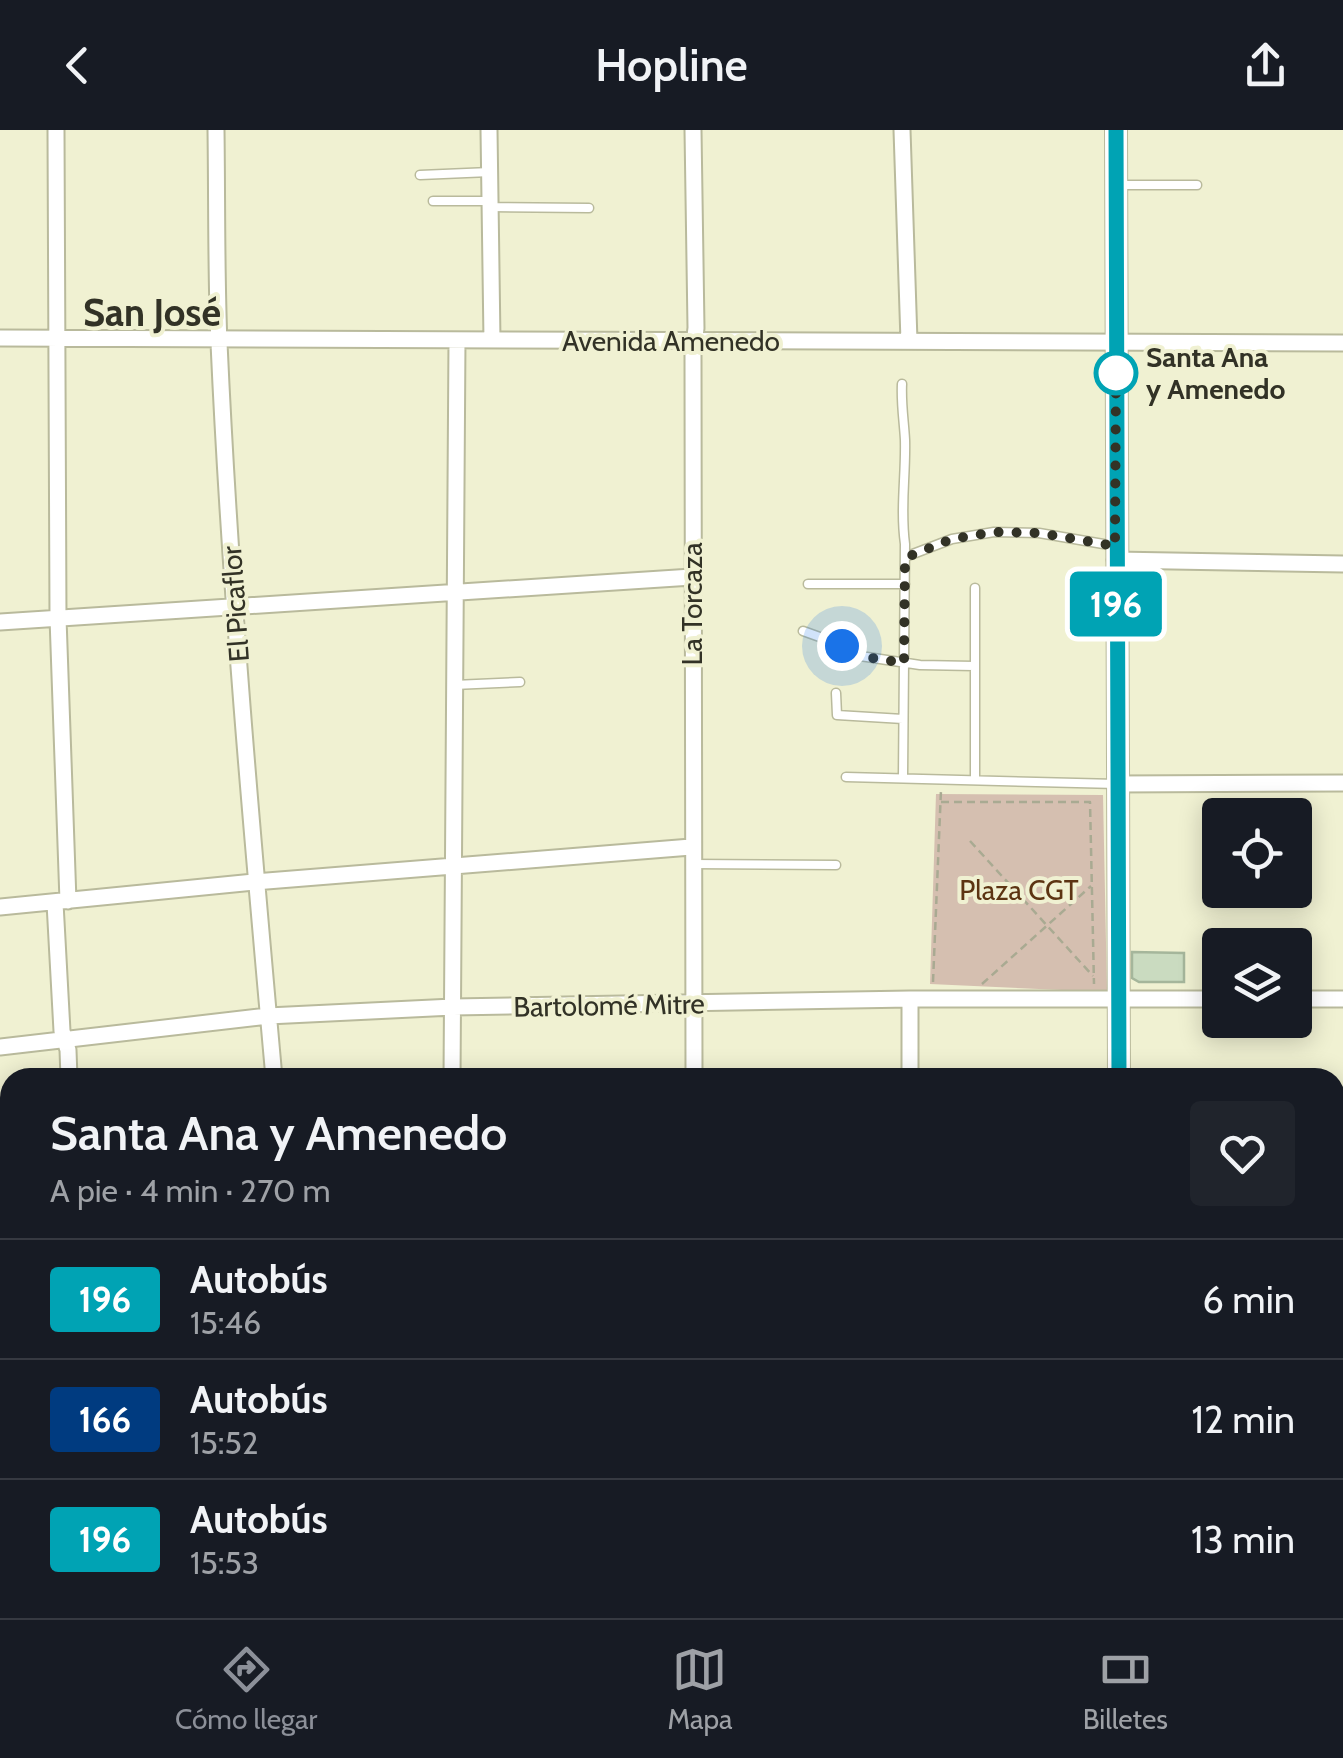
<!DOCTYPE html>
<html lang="es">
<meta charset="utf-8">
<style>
:root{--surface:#171b24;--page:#20242c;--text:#f1f3f6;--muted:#9ea1a6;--line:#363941;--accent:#8c9099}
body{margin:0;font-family:Cabin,sans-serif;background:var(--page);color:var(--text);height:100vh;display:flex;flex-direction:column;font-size:38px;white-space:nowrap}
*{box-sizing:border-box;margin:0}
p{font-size:32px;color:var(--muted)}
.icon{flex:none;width:55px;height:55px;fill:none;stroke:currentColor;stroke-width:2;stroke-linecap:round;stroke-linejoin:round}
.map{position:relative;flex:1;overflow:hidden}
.panel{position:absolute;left:0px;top:938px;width:1345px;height:552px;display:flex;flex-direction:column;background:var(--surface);border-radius:30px 30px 0 0;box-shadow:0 5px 25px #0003}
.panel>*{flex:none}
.badge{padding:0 20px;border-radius:8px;font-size:35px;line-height:65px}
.buttons{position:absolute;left:1202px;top:668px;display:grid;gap:20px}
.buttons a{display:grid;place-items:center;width:110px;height:110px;border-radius:10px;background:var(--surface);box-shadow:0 5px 25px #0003;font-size:50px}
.you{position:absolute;width:50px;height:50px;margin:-25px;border:8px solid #fff;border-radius:50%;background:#1a73e8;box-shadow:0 0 0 15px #1a73e833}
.map>.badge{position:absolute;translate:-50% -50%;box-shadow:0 0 0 5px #fff}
.round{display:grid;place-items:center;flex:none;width:105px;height:105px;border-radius:10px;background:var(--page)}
.head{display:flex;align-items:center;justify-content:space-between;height:170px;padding:0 50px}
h1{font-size:48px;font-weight:600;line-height:75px}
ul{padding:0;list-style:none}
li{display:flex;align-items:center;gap:30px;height:120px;padding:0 50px;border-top:2px solid var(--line)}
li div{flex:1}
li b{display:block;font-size:38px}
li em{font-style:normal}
li .badge{min-width:110px;font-weight:700;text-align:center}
header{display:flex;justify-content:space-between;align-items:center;height:130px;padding:0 50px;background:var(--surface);font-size:45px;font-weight:600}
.tab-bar{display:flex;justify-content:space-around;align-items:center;height:140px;border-top:2px solid var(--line);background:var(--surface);font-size:28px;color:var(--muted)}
.tab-bar a{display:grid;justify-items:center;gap:5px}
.tab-bar .active{color:var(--accent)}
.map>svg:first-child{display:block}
</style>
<header><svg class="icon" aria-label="back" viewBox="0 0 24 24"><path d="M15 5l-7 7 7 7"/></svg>Hopline<svg class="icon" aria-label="share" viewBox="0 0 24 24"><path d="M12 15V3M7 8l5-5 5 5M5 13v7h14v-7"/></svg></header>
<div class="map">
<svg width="1343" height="1488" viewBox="0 0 1343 1488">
<rect width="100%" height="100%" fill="#f0f1d2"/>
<!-- green -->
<path fill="#d5bfb0" d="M936,664L1103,665L1107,862L930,854Z"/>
<!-- building -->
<path fill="#cadbc0" stroke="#a5b69b" stroke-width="2.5" d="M1132,822L1184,823V852H1139L1132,848Z"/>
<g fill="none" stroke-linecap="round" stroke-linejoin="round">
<defs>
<path id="service" d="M420,45L490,42
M1121,55H1197
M433,71H490
M490,77L589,78
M902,254C901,274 904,291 905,310C906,345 900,378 905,414L903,647
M905,427L952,409L994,402L1039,403L1115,416
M808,454H905
M975,458V649
M803,501L842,515L847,524L920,535L974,536
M454,555L520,552
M836,563L837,585L903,589
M846,647L1117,654
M691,734L836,735"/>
<path id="minor" d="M56,0L58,488L68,771
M216,0C217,71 216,142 219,213C230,458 252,703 274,948
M489,0L492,210
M693,0L696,198L693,223L694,948
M902,0L909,211
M0,208L1343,213
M1115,430L1343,434
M0,492L692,447
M1117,654L1343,653
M55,773L62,901L68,920L69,948
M0,777L254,752L691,717
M910,869V948
M1295,869H1343
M0,917L268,886L453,877L910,869H1220
M452,948L457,210
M1335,1306H1343
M0,1338L10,1337
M450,1480V1488
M696,1480V1488
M911,1480V1488
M212,1488V1480"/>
<path id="tertiary" d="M1116,0L1119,948
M0,1089H10
M1335,1089H1343
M1122,1480L1123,1488"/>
</defs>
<!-- service casing -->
<use href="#service" stroke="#b9ba9c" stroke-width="11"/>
<!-- minor casing -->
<use href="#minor" stroke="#b9ba9c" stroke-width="19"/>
<!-- tertiary casing -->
<use href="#tertiary" stroke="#b9ba9c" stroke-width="24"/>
<!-- path -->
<path stroke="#a9aa92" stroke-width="2.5" stroke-dasharray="8 5" stroke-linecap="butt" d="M941,672H1090L1094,854
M970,711L1093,846
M933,852L941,660
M982,854L1091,756"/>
<!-- service -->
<use href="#service" stroke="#fff" stroke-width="8"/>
<!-- minor -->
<use href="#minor" stroke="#fff" stroke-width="15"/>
<!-- tertiary -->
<use href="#tertiary" stroke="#fff" stroke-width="20"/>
</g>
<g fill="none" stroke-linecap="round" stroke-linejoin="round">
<defs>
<path id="line" d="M1116,0L1119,948"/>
</defs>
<!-- line casing -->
<use href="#line" stroke="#fff" stroke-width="22"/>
<!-- line -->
<use href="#line" stroke="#00a3b4" stroke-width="15"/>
<!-- walk -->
<path stroke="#323226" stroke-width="10" stroke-dasharray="0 18" d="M842,516L847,524L904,533L905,428L952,409L994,402L1039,403L1115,416L1116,243"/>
</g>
<!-- markers -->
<circle fill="#fff" stroke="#00a3b4" stroke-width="5" cx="1116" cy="243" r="20"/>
<g text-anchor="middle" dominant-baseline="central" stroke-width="8" stroke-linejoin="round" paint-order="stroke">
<!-- street labels -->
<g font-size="28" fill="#323226" stroke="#f0f1d2">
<text x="671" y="211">Avenida Amenedo</text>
<text transform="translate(235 474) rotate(-94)">El Picaflor</text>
<text transform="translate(692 474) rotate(-90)">La Torcaza</text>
<text transform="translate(609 875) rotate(-1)">Bartolomé Mitre</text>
</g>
<!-- stop labels -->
<g font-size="28" font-weight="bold" fill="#323226" stroke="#f0f1d2" text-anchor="start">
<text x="1146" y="227">Santa Ana<tspan x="1146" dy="32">y Amenedo</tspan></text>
</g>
<!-- park labels -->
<g font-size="28" fill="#5c3412" stroke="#f0f1d2">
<text x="1019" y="760">Plaza CGT</text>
</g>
<!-- district labels -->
<g font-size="38" font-weight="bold" fill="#323226" stroke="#f0f1d2">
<text x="152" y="182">San José</text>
</g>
</g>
</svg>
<div class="buttons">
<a><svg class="icon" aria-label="locate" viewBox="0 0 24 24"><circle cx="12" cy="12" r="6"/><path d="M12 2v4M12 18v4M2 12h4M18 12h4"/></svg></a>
<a><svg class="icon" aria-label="layers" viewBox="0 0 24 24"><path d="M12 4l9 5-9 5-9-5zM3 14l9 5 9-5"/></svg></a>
</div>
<div class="you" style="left:842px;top:516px"></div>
<b class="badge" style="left:1116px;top:474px;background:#00a3b4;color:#fff">196</b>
<section class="panel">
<div class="head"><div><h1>Santa Ana y Amenedo</h1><p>A pie · 4 min · 270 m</p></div><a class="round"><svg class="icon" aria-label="heart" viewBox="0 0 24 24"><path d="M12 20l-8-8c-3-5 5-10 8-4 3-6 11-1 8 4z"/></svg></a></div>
<ul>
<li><span class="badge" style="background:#00a3b4;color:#fff">196</span><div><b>Autobús</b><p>15:46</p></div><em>6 min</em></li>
<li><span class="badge" style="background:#003b80;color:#fff">166</span><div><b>Autobús</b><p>15:52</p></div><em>12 min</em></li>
<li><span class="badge" style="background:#00a3b4;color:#fff">196</span><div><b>Autobús</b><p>15:53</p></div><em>13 min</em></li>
</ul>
</section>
</div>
<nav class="tab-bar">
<a class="active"><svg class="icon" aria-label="directions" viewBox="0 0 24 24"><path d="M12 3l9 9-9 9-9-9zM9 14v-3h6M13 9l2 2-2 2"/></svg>Cómo llegar</a>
<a><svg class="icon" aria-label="map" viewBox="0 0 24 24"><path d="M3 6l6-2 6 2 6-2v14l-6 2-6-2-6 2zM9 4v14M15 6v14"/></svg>Mapa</a>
<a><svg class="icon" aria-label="tickets" viewBox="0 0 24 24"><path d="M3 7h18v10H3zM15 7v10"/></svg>Billetes</a>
</nav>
